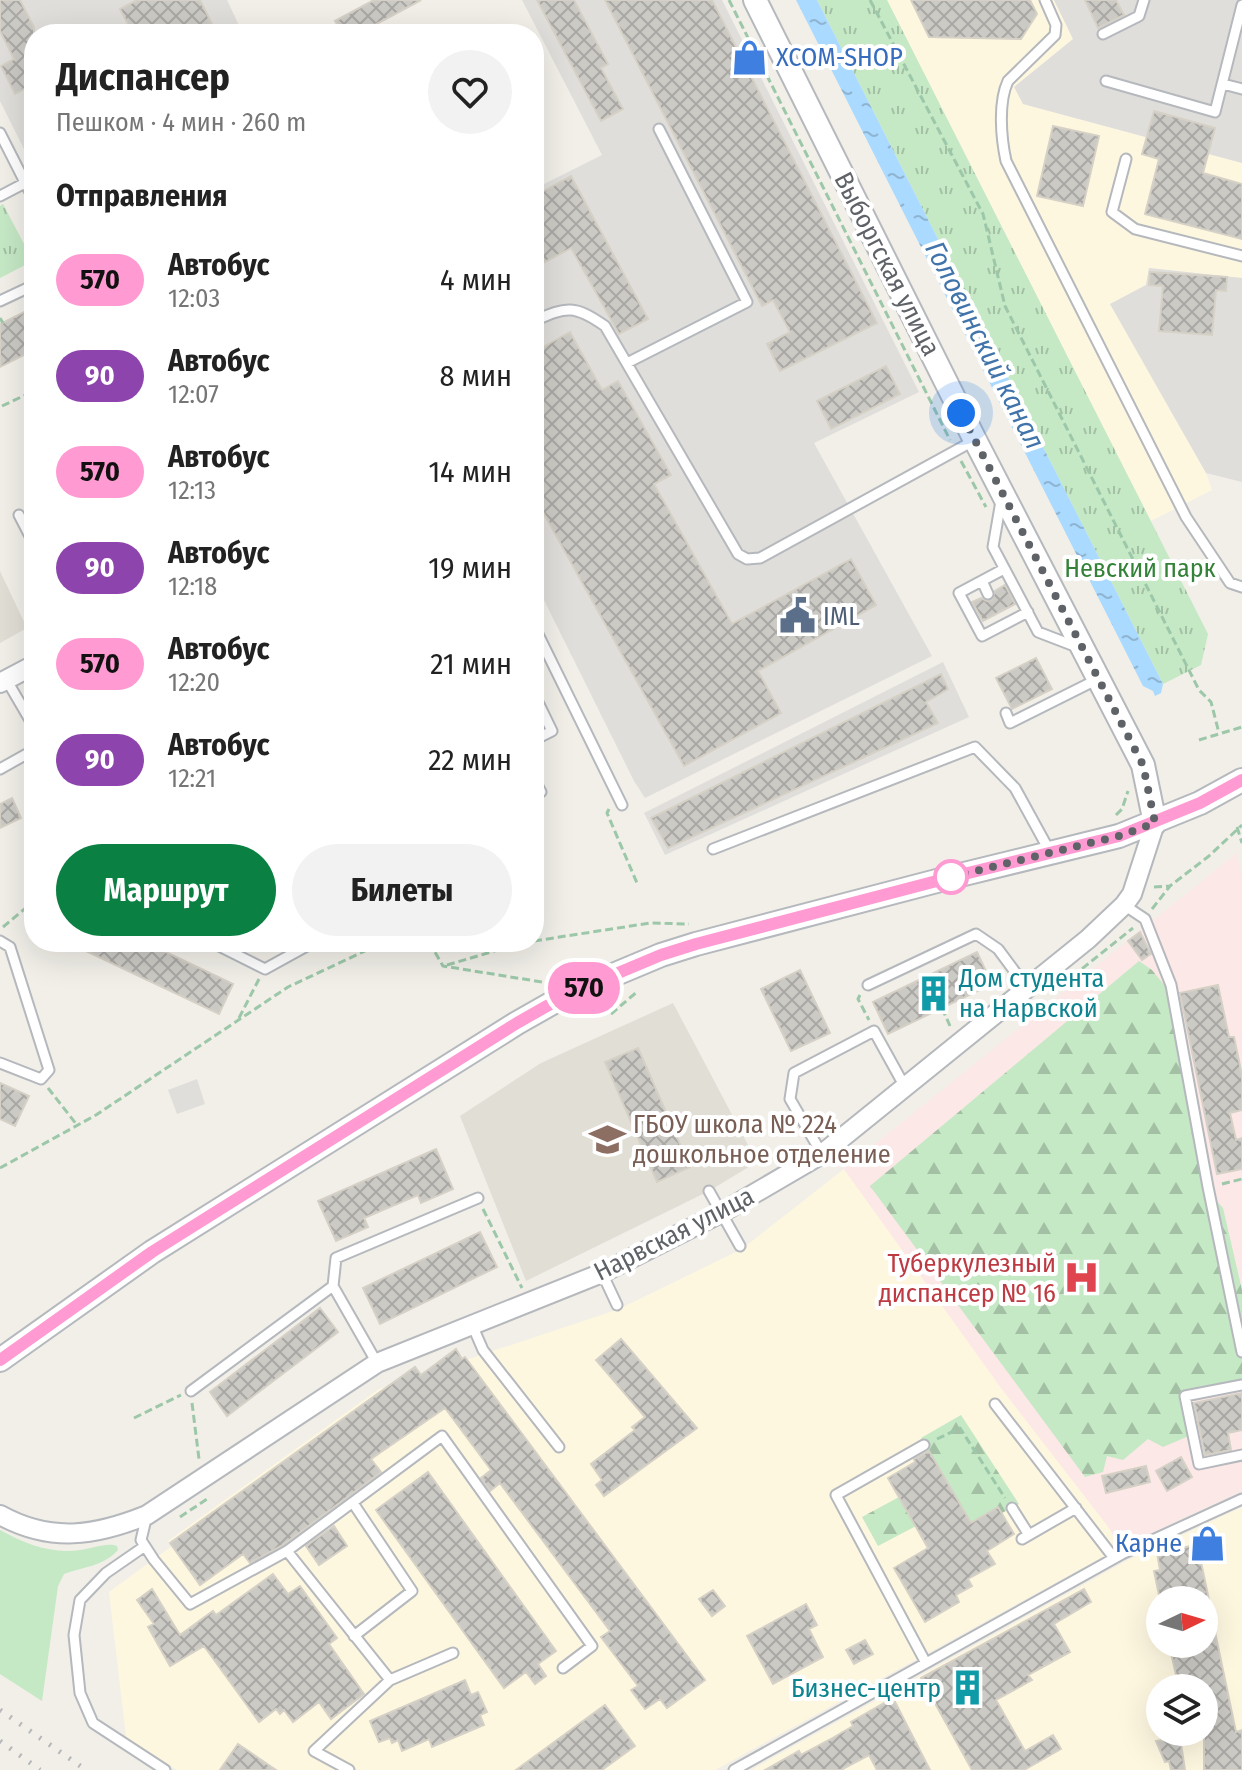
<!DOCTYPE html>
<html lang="ru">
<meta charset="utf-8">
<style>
:root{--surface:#fff;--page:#f2f2f2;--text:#222;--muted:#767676;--accent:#0b8043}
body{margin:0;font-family:"Fira Sans Condensed",sans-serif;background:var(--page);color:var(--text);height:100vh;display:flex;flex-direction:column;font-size:30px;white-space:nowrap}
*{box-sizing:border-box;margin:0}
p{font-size:26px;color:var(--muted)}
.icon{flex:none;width:44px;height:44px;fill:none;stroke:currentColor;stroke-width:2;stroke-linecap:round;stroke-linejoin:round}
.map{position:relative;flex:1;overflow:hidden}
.sheet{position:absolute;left:24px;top:24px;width:520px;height:928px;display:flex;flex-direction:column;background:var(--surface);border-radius:32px;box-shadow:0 8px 32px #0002}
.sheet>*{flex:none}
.badge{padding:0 16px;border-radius:26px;font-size:28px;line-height:52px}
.needle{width:52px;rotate:85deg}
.fabs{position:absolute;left:1146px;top:1586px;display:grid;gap:16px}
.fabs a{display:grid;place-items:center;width:72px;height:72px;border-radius:50%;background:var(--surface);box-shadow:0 8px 32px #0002;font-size:40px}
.you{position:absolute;width:40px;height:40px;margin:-20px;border:6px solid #fff;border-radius:50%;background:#1a73e8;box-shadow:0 0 0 12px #1a73e833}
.map>.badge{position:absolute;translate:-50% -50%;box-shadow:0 0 0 4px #fff}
h2{padding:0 32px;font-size:30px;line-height:72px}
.round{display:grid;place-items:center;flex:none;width:84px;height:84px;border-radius:42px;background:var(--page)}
.overview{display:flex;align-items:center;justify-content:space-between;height:136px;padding:0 32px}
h1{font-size:38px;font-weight:700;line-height:60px}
.cta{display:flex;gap:16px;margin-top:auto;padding:16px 32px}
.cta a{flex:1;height:92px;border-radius:48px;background:var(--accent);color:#fff;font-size:32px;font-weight:700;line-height:92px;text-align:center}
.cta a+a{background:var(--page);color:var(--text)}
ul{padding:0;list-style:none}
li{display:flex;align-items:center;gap:24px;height:96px;padding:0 32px}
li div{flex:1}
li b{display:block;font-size:30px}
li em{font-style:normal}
li .badge{min-width:88px;font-weight:700;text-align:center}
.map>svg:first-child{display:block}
</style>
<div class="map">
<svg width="1242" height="1770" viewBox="0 0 1242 1770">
<defs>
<pattern id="forest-firs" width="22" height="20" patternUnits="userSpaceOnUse" patternTransform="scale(2)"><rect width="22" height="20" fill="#c5e8c5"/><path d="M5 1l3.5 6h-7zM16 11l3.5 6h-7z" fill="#a3c0a4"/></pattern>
<pattern id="park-tufts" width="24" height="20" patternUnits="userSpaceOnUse" patternTransform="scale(2)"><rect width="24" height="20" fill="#c5e8c5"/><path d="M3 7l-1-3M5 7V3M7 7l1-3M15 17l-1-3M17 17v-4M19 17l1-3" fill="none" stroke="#a3c0a4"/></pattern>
<pattern id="water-ripples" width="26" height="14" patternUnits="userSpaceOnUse" patternTransform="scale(2)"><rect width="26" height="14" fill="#aadaff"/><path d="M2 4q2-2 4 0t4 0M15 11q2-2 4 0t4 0" fill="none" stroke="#8eb4d2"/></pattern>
<pattern id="building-cross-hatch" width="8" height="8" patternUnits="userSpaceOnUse" patternTransform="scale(2)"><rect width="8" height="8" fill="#cccac5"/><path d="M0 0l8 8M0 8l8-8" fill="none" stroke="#a9a8a4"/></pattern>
</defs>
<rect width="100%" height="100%" fill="#f1efe8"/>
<!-- commercial -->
<path fill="#fef7e0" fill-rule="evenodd" d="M887,0H1054L1073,39L1015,87L1023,104L1242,163V278L1149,268L1146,285L1110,304L1206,473L1212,490L1151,521Z
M844,1169L1003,1390L1110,1529L1119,1548L715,1770H177L126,1737L109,1592L172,1546L168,1541L379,1389L619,1309L742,1249Z
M1242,1507V1770H751L1126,1561ZM1160,1600H1204V1644H1160ZM1160,1688H1204V1732H1160Z"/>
<!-- industrial -->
<path fill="#e0deda" d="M0,0H227L243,34H34L32,165L0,101Z
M522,0H722L919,392L814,443L932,656L645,798L634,781L534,580V189L602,155Z
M1054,0H1242V163L1023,104L1014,87L1073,39Z
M1149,268L1242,278V482L1206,473L1110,304L1146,285Z
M943,662L969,717L665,855L644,813Z
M197,1079L205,1104L177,1114L168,1090Z"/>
<!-- education -->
<path fill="#e1ded6" d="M0,571L27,628L0,643Z
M673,1003L757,1162L709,1191L526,1281L460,1116L541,1063Z"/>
<!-- medical -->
<path fill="#fce8e6" d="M1237,853L1242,878V1491L1119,1548L1110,1529L1001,1388L844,1169Z"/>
<!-- grass -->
<path fill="#c5e8c5" d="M0,1530C25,1544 51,1554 80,1550C91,1549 107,1542 117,1546L118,1550C104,1566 83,1567 64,1574L58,1586L42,1701L0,1674Z"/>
<!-- forest -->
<path fill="url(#forest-firs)" d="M1139,961L1152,970L1165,986L1208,1191L1223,1208L1242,1290V1383L1191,1395L1196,1433L1163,1447L1148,1439L1123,1460L1107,1456L1103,1472L1085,1477L870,1186Z
M961,1415L1019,1504L1002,1513L998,1508L971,1523L921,1438Z
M899,1497L916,1526L878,1546L862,1517Z"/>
<!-- park -->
<path fill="url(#park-tufts)" d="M817,0H887L1208,634L1201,665L1163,684Z
M3,204L33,261L0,278V206Z"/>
<!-- water -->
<path fill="url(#water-ripples)" d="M796,0H817L1163,684L1161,693L1155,696L1153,691L1143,686Z"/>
<!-- building -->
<path fill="url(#building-cross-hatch)" stroke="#d6d1c6" stroke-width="2" d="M0,0H20L34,27V84L15,94L1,66L14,59L0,31Z
M137,0H200L217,34H133L120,9Z
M374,0H421L358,34H343L335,21Z
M537,0H574L608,64L601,68L623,109L601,121Z
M605,0H712L877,323L780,371L767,344L790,332L773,300L762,306Z
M911,0H1030L1037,14L1021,39L929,37Z
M1085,0H1116L1124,15L1098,28Z
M1154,111L1215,128L1203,173L1242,184V239L1145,214L1159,159L1142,154Z
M1053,126L1099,136L1083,206L1037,196Z
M571,176L648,319L619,334L571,248L534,268V196Z
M1150,272L1227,277L1226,291L1216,290L1212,335L1159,331L1163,286L1149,285Z
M34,307V350L0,367V324Z
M570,332L602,390L618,381L671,475L654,484L732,624L851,559L876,605L758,671L781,713L684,766L534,496V352Z
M886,366L900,394L831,429L817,401Z
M1005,585L1015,604L983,621L972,602L981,598L987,601L992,600L995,591Z
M1036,658L1052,689L1012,709L996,678Z
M941,674L948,689L926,702L938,723L668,848L651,818Z
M12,798L21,818L0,828V804Z
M1140,932L1151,954L1142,960L1128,941Z
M67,942H145L233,984L219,1014Z
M977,952L992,984L888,1034L873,1002Z
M800,970L830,1033L791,1051L761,989Z
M1218,985L1229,1037H1234L1242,1075V1110L1230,1113L1236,1140L1242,1138V1169L1217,1174L1180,993Z
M638,1048L690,1167L657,1182L605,1062Z
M0,1083L29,1096L15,1126L0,1119Z
M436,1149L453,1189L421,1203L418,1195L364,1218L368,1227L336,1241L318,1201Z
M480,1232L497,1267L380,1324L363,1288Z
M320,1308L338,1332L227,1416L210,1392Z
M621,1339L697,1428L604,1496L596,1485L602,1480L591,1464L635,1430L632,1427L645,1417L596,1360Z
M456,1349L462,1359L465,1357L705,1680L667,1708L660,1699L645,1709L631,1690L638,1686L601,1637L610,1631L500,1483L490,1491L481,1478L491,1470L445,1408L371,1459L381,1472L283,1545L250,1563L243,1554L200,1585L170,1543L415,1367L421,1375Z
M1242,1393V1430L1228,1433L1231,1450L1205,1455L1194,1403Z
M929,1451L971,1523L998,1507L1014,1534L987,1551L995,1564L968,1579L972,1586L956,1595L959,1602L925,1622L894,1568L928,1548L888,1478L915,1462L914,1459Z
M1181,1457L1192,1477L1167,1491L1156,1471Z
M1146,1466L1150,1482L1106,1493L1102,1476Z
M428,1472L556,1651L538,1664L546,1676L535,1684L526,1672L504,1688L376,1510Z
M334,1526L347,1546L319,1565L306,1546Z
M1210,1542L1214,1559L1201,1562L1209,1600H1160L1154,1571L1160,1570L1157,1553Z
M273,1574L288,1594L300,1586L337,1638L329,1644L364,1694L331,1719L319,1702L293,1722L284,1710L280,1714L276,1709L259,1722L204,1646L170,1666L148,1627L154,1624L137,1600L152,1589L180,1635L213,1611L216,1615Z
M1084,1589L1091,1602L1054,1624L1070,1652L1028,1675L1032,1680L996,1700L1025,1751L1053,1735L1061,1749L1024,1770H972L921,1678Z
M713,1590L725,1606L712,1616L699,1599Z
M806,1604L817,1625L809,1629L823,1657L773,1684L747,1636Z
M1210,1608L1236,1732L1242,1730V1770H1204V1688H1179L1169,1644H1204V1609Z
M865,1640L873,1654L854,1664L846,1650Z
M465,1680L471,1695L478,1692L487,1712L480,1715L484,1725L432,1747L429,1739L402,1751L398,1740L392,1743L390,1738L379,1742L370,1721Z
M893,1698L930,1770H877L869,1755L841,1770H765L799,1751L801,1755L829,1740L853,1726L851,1722Z
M605,1705L635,1746L602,1770H516Z
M1180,1737L1185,1770H1171L1169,1761L1165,1762L1156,1741Z
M238,1744L276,1770H220Z"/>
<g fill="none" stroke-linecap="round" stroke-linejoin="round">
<defs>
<path id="service" d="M1045,0L1056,25L1055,35L1008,81C998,102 1001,138 1006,161L1186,517L1230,583L1242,587
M1103,34L1139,16L1144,0
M1106,81L1215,112L1242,5
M1223,84L1242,89
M0,133L34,200
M1126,159L1112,212L1135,229L1242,256
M0,196L25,183
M0,301L34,285
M534,321C567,306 575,305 605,326L738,554L747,559L760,558L975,440
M627,363L747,302L659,129
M1001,501L993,547L1038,632L1077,647
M19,515L34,544
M1004,569L959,593L982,636L1028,612
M982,581L988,594
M534,626L622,805
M6,679L34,727
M534,694L552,731L534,740
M1006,713L1010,723L1098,679
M0,769L34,750
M534,779L541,792
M713,849L975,747L1015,788L1049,850
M1124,905L1145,919L1171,985L1208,1187L1242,1352
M0,941L10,947L49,1070L41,1079L0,1063
M211,942L265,969L314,942
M868,985L976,934L998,949L1027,988
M822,1154L790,1099L794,1073L874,1031L905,1087
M709,1191L740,1246
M602,1273L617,1305
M333,1286L336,1258L478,1198
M473,1327L483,1350L559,1447
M1242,1385L1185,1396L1199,1464L1242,1455
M191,1391L333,1286L377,1363
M995,1404L1114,1558
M924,1445L836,1495L926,1663
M353,1503L412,1591L354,1636
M1012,1508L1029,1535
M147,1515L141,1540L154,1560L190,1604L287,1551L442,1436L592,1646L563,1668
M1022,1539L1076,1508
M145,1546L106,1573L80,1600L74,1635L80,1693L93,1723L165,1770
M287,1551L390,1680L453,1653
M349,1770L314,1751L390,1680
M734,1770L1122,1554L1242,1499"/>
<path id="minor" d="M0,683L34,665
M0,1515C51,1543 95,1536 147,1515L377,1363L602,1273L721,1213L822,1154L1088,939L1124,905L1132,894L1155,823"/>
<path id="tertiary" d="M755,0L975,440L1143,765L1155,823
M0,1360L152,1252L517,1023L561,998L599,981L661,955L696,944L952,877L1119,836L1200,803L1242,780"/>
</defs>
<!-- service casing -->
<use href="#service" stroke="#b5b8bc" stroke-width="13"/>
<!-- minor casing -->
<use href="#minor" stroke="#b5b8bc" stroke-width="22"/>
<!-- tertiary casing -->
<use href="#tertiary" stroke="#b5b8bc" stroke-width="26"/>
<!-- path -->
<path stroke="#9cc7a9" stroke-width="3" stroke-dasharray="8 4" stroke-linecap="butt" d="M729,0L950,440
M870,0L983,214L1005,306L1199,690L1211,702L1219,733
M0,318L3,323
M2,406L34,391
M961,461L986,507
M1199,740L1242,727
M609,809L607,813L637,883
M1116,815L1122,809L1128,791
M1237,827L1242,843
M1154,887L1170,886
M1152,909L1170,886L1209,856L1242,825
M3,927L34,901
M534,941L650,923L689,924
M429,942L443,966L548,983
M447,965L525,942
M1054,991L1133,928
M860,995L858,999L869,1020
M942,1008L950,1026
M611,1014L638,991
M239,1018L259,979
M48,1088L77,1125
M0,1168L96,1115L288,987L384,942
M1222,1184L1242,1179
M483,1209L522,1288
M192,1403L199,1459
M134,1418L181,1395
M937,1439L960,1428L1005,1498
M180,1517L210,1497"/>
<!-- service -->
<use href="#service" stroke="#fff" stroke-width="9"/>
<!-- minor -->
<use href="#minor" stroke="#fff" stroke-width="18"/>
<!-- tertiary -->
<use href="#tertiary" stroke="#fff" stroke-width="22"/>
<!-- rail -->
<path stroke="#b6b7b8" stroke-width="5" stroke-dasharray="2 10" stroke-linecap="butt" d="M0,1710L86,1770
M0,1741L40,1770"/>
</g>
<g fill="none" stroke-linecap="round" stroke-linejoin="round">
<defs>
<path id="line" d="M0,1360L152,1252L517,1023L561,998L599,981L661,955L696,944L952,877L1119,836L1200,803L1242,780"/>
</defs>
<!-- line casing -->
<use href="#line" stroke="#fff" stroke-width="18"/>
<!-- line -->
<use href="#line" stroke="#ff9ad2" stroke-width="12"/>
<!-- walk -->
<path stroke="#5f6368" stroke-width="8" stroke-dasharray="0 14.4" d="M951,877L1119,836L1155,823L1143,765L961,413"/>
</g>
<!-- icons -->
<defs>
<symbol id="shop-bare" viewBox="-9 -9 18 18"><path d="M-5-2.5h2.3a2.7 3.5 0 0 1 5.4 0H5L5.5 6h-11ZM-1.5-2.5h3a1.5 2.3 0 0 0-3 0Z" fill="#3f7fe0" stroke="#fff" stroke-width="2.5" paint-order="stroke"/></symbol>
<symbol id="civic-bare" viewBox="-9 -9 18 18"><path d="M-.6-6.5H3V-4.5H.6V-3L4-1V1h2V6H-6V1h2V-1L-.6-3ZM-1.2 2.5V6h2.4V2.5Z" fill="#5c6f8a" stroke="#fff" stroke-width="2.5" paint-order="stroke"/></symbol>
<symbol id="building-bare" viewBox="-9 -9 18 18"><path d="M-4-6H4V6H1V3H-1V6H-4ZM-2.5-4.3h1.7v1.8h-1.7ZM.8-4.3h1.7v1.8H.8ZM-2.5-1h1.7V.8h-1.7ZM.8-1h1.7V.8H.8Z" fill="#0f9aa8" stroke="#fff" stroke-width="2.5" paint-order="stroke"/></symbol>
<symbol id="school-bare" viewBox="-9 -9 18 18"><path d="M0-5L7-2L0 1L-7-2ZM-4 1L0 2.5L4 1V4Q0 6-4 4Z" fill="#8d6e63" stroke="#fff" stroke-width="2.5" paint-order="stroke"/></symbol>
<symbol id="hospital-bare" viewBox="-9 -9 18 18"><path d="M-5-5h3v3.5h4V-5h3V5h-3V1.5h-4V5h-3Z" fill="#e0444e" stroke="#fff" stroke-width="2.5" paint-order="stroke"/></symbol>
</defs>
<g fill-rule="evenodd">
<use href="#shop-bare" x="724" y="32" width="51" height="51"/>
<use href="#civic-bare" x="772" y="590" width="51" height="51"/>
<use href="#building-bare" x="908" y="968" width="51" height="51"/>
<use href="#school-bare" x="582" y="1114" width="51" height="51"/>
<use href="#hospital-bare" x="1056" y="1252" width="51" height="51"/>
<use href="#shop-bare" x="1182" y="1518" width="51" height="51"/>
<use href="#building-bare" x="942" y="1662" width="51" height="51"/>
</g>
<!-- markers -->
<circle fill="#fff" stroke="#ff9ad2" stroke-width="4" cx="951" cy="877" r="16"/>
<g text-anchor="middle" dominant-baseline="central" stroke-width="8" stroke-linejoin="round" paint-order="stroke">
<!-- shop labels -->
<g font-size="26" fill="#366cbe" stroke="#fff" text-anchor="start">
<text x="776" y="57">XCOM-SHOP</text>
<text x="1182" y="1543" text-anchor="end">Карне</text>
</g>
<!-- street labels -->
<g font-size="26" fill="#5f6368" stroke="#fff">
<text transform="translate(887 264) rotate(63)">Выборгская улица</text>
<text transform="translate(674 1234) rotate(-27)">Нарвская улица</text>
</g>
<!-- park labels -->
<g font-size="26" fill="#348238" stroke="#fff">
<text x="1140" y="568">Невский парк</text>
</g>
<!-- service labels -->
<g font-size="26" fill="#4e5e75" stroke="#fff" text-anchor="start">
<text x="823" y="616">IML</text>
</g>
<!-- culture labels -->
<g font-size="26" fill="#0d838f" stroke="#fff" text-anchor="start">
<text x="959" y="978">Дом студента<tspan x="959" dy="30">на Нарвской</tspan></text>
<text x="941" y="1688" text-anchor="end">Бизнес-центр</text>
</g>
<!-- education labels -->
<g font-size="26" fill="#785e54" stroke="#fff" text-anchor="start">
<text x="633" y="1124">ГБОУ школа № 224<tspan x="633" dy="30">дошкольное отделение</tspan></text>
</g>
<!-- health labels -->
<g font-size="26" fill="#be3a42" stroke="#fff" text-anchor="end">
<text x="1056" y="1263">Туберкулезный<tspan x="1056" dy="30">диспансер № 16</tspan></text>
</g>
<!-- water labels -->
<g font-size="28" font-style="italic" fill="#4174aa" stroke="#fff">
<text transform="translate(985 345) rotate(63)">Головинский канал</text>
</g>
</g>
</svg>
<div class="fabs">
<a><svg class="needle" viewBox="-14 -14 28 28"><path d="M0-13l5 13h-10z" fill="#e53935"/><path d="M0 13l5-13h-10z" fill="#767676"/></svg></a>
<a><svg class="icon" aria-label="layers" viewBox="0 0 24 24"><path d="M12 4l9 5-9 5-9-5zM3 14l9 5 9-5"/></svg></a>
</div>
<div class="you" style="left:961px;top:413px"></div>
<b class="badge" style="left:584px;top:988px;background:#ff9ad2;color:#111">570</b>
<section class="sheet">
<div class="overview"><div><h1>Диспансер</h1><p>Пешком · 4 мин · 260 m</p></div><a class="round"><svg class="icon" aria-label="heart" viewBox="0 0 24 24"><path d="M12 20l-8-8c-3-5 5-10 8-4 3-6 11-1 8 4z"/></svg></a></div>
<h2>Отправления</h2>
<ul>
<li><span class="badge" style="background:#ff9ad2;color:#111">570</span><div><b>Автобус</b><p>12:03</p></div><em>4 мин</em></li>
<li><span class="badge" style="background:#8e44ad;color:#fff">90</span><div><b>Автобус</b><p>12:07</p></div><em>8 мин</em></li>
<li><span class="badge" style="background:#ff9ad2;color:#111">570</span><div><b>Автобус</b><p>12:13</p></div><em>14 мин</em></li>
<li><span class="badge" style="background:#8e44ad;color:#fff">90</span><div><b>Автобус</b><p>12:18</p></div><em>19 мин</em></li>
<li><span class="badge" style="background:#ff9ad2;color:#111">570</span><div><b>Автобус</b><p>12:20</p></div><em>21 мин</em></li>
<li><span class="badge" style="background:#8e44ad;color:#fff">90</span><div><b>Автобус</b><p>12:21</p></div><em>22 мин</em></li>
</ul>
<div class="cta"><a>Маршрут</a><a>Билеты</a></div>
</section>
</div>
